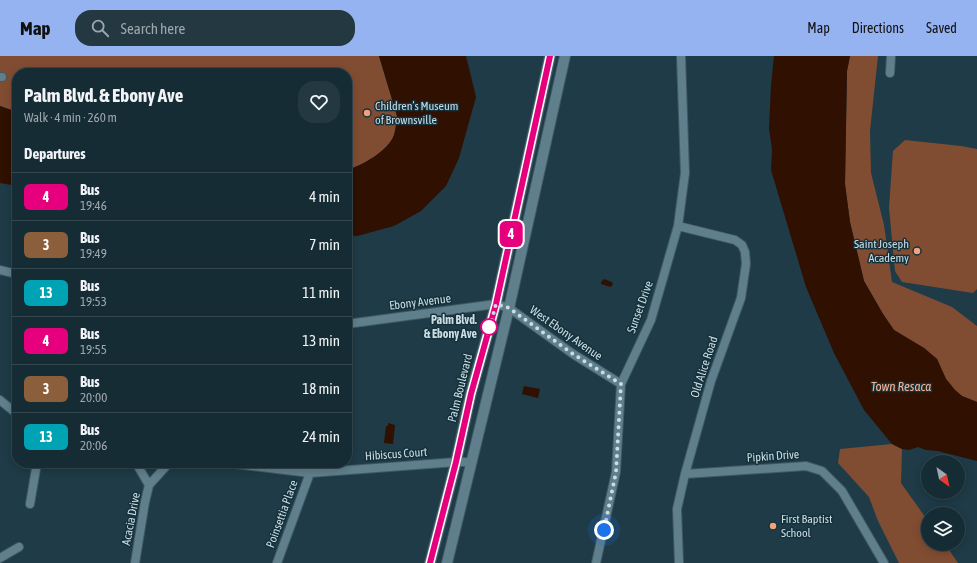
<!DOCTYPE html>
<meta charset="utf-8">
<style>
:root{--surface:#162c35;--page:#233841;--text:#f1f3f6;--muted:#9ea7ad;--line:#354850;--accent:#95b2f1}
body{margin:0;font-family:"Asap Condensed",sans-serif;background:var(--page);color:var(--text);height:100vh;display:flex;flex-direction:column;font-size:15px;white-space:nowrap}
*{box-sizing:border-box;margin:0}
p{font-size:13px;color:var(--muted)}
.icon{flex:none;width:22px;height:22px;fill:none;stroke:currentColor;stroke-width:2;stroke-linecap:round;stroke-linejoin:round}
.map{position:relative;flex:1;overflow:hidden}
.details{position:absolute;left:12px;top:12px;width:340px;height:400px;display:flex;flex-direction:column;background:var(--surface);border-radius:16px;box-shadow:0 2px 10px #0003,0 0 0 1px var(--line)}
.details>*{flex:none}
.badge{padding:0 8px;border-radius:6px;font-size:14px;line-height:26px}
.needle{width:26px;rotate:147deg}
.controls{position:absolute;left:921px;top:399px;display:grid;gap:8px}
.controls a{display:grid;place-items:center;width:44px;height:44px;border-radius:50%;background:var(--surface);box-shadow:0 2px 10px #0003,0 0 0 1px var(--line);font-size:20px}
.you{position:absolute;width:20px;height:20px;margin:-10px;border:3px solid #fff;border-radius:50%;background:#1a73e8;box-shadow:0 0 0 6px #1a73e833}
.map>.badge{position:absolute;translate:-50% -50%;box-shadow:0 0 0 2px #fff}
h2{padding:0 12px;font-size:15px;line-height:36px}
.round{display:grid;place-items:center;flex:none;width:42px;height:42px;border-radius:16px;background:var(--page)}
.headline{display:flex;align-items:center;justify-content:space-between;height:68px;padding:0 12px}
h1{font-size:19px;font-weight:700;line-height:30px}
ul{padding:0;list-style:none}
li{display:flex;align-items:center;gap:12px;height:48px;padding:0 12px;border-top:1px solid var(--line)}
li div{flex:1}
li b{display:block;font-size:15px}
li em{font-style:normal}
li .badge{min-width:44px;font-weight:700;text-align:center}
header{display:flex;align-items:center;gap:24px;box-sizing:border-box;height:56px;padding:0 20px;background:var(--accent);color:#111}
header strong{font-size:19px}
nav{display:flex;gap:22px;margin-inline-start:auto;font-size:14px}
.search{width:280px;height:36px;background:var(--page);display:flex;align-items:center;gap:10px;box-sizing:border-box;padding:0 14px;border-radius:16px;color:var(--muted);font-size:15px}
.map>svg:first-child{display:block}
</style>
<header>
<strong>Map</strong>
<div class="search"><svg class="icon" aria-label="search" viewBox="0 0 24 24"><circle cx="10" cy="10" r="6"/><path d="M15 15l6 6"/></svg>Search here</div>
<nav><a>Map</a><a>Directions</a><a>Saved</a></nav>
</header>
<div class="map">
<svg width="977" height="507" viewBox="0 0 977 507">
<rect width="100%" height="100%" fill="#1e3b47"/>
<!-- green -->
<path fill="#814d32" d="M0,0H379L397,60C396,66 396,73 394,79C388,95 363,109 347,114V17H17V56L0,50Z
M850,0H878L870,75L871,117L884,169L892,226L952,251L977,270V346L962,340L955,334L946,323L937,303L924,292L894,274L883,258L864,225L850,166L845,128L847,15Z
M905,84L961,90L977,93V233L973,237L902,226L895,215L889,152L893,95Z
M892,388L902,393L901,427L928,465V488H945L958,507H899L878,465L869,441L838,407L840,393Z"/>
<!-- water -->
<path fill="#2f1001" d="M379,0H466L476,41L459,102L446,130L421,155L394,170L357,180L347,179V114C363,109 388,95 394,79C396,73 396,66 397,60Z
M774,0H850L847,15L845,128L850,166L864,225L883,258L894,274L924,292L937,303L946,323L955,334L962,340L977,346V405L938,395L926,394L918,391L909,394L902,393L892,388L864,354L834,297L806,231L771,114L772,93L769,73L771,29Z
M0,50L17,56V130L0,127Z
M604,223L612,226L613,228L611,231L601,228V226Z
M524,330L540,333L538,342L522,338Z
M388,367L395,369L393,388L384,387L386,370H388Z"/>
<g fill="none" stroke-linecap="round" stroke-linejoin="round">
<defs>
<path id="street" d="M890,17L891,0
M0,21H2
M678,170L735,184L742,189L745,196L746,208L741,242L711,325L685,418L677,453L679,507
M0,214L17,218
M347,268L496,248L509,252L573,298L621,328
M0,344L17,358
M136,407L149,429
M227,407L310,417L456,406H471
M685,418L806,410L822,415L842,435L884,507
M30,448L37,407
M0,502L19,491
M135,507L145,446L149,429L169,407
M277,507L310,417
M596,507L616,416L621,328L651,264L678,170L685,117L681,0"/>
<path id="secondary" d="M430,507L456,406L471,337L496,248L550,0
M447,507L509,252L565,0"/>
</defs>
<!-- street casing -->
<use href="#street" stroke="#405a64" stroke-width="10"/>
<!-- secondary casing -->
<use href="#secondary" stroke="#405a64" stroke-width="12"/>
<!-- street -->
<use href="#street" stroke="#607f8c" stroke-width="8"/>
<!-- secondary -->
<use href="#secondary" stroke="#607f8c" stroke-width="10"/>
</g>
<g fill="none" stroke-linecap="round" stroke-linejoin="round">
<defs>
<path id="line" d="M430,507L456,406L471,338L496,248L550,0"/>
</defs>
<!-- line casing -->
<use href="#line" stroke="#fff" stroke-width="9"/>
<!-- line -->
<use href="#line" stroke="#e6007e" stroke-width="6"/>
<!-- walk -->
<path stroke="#cbdce3" stroke-width="4" stroke-dasharray="0 7.2" d="M489,271L488,278L496,248L509,252L573,298L621,328L616,416L604,474"/>
</g>
<!-- markers -->
<g fill="#f1a27b" stroke="#14313c" stroke-width="1.5">
<circle cx="367" cy="57" r="4"/>
<circle cx="917" cy="195" r="4"/>
<circle cx="773" cy="470" r="4"/>
</g>
<circle fill="#fff" stroke="#e6007e" stroke-width="2" cx="489" cy="271" r="8"/>
<g text-anchor="middle" dominant-baseline="central" stroke-width="3" stroke-linejoin="round" paint-order="stroke">
<!-- poi labels -->
<g font-size="12" fill="#cbdce3" stroke="#14313c" text-anchor="start">
<text x="375" y="50">Children’s Museum<tspan x="375" dy="14">of Brownsville</tspan></text>
<text x="909" y="188" text-anchor="end">Saint Joseph<tspan x="909" dy="14">Academy</tspan></text>
<text x="781" y="463">First Baptist<tspan x="781" dy="14">School</tspan></text>
</g>
<!-- street labels -->
<g font-size="12" fill="#cbdce3" stroke="#14313c">
<text transform="translate(420 246) rotate(-7)">Ebony Avenue</text>
<text transform="translate(640 251) rotate(-70)">Sunset Drive</text>
<text transform="translate(566 277) rotate(35)">West Ebony Avenue</text>
<text transform="translate(704 311) rotate(-72)">Old Alice Road</text>
<text transform="translate(460 332) rotate(-76)">Palm Boulevard</text>
<text transform="translate(396 398) rotate(-4)">Hibiscus Court</text>
<text transform="translate(773 400) rotate(-4)">Pipkin Drive</text>
<text transform="translate(282 458) rotate(-70)">Poinsettia Place</text>
<text transform="translate(131 463) rotate(-79)">Acacia Drive</text>
</g>
<!-- stop labels -->
<g font-size="12" font-weight="bold" fill="#cbdce3" stroke="#14313c" text-anchor="end">
<text x="477" y="264">Palm Blvd.<tspan x="477" dy="14">&amp; Ebony Ave</tspan></text>
</g>
<!-- water labels -->
<g font-size="13" font-style="italic" fill="#fdb28e" stroke="#14313c">
<text x="901" y="330">Town Resaca</text>
</g>
</g>
</svg>
<div class="controls">
<a><svg class="needle" viewBox="-14 -14 28 28"><path d="M0-13l5 13h-10z" fill="#e53935"/><path d="M0 13l5-13h-10z" fill="#9ea7ad"/></svg></a>
<a><svg class="icon" aria-label="layers" viewBox="0 0 24 24"><path d="M12 4l9 5-9 5-9-5zM3 14l9 5 9-5"/></svg></a>
</div>
<div class="you" style="left:604px;top:474px"></div>
<b class="badge" style="left:511px;top:178px;background:#e6007e;color:#fff">4</b>
<section class="details">
<div class="headline"><div><h1>Palm Blvd. &amp; Ebony Ave</h1><p>Walk · 4 min · 260 m</p></div><a class="round"><svg class="icon" aria-label="heart" viewBox="0 0 24 24"><path d="M12 20l-8-8c-3-5 5-10 8-4 3-6 11-1 8 4z"/></svg></a></div>
<h2>Departures</h2>
<ul>
<li><span class="badge" style="background:#e6007e;color:#fff">4</span><div><b>Bus</b><p>19:46</p></div><em>4 min</em></li>
<li><span class="badge" style="background:#8b5e3c;color:#fff">3</span><div><b>Bus</b><p>19:49</p></div><em>7 min</em></li>
<li><span class="badge" style="background:#00a3b4;color:#fff">13</span><div><b>Bus</b><p>19:53</p></div><em>11 min</em></li>
<li><span class="badge" style="background:#e6007e;color:#fff">4</span><div><b>Bus</b><p>19:55</p></div><em>13 min</em></li>
<li><span class="badge" style="background:#8b5e3c;color:#fff">3</span><div><b>Bus</b><p>20:00</p></div><em>18 min</em></li>
<li><span class="badge" style="background:#00a3b4;color:#fff">13</span><div><b>Bus</b><p>20:06</p></div><em>24 min</em></li>
</ul>
</section>
</div>
